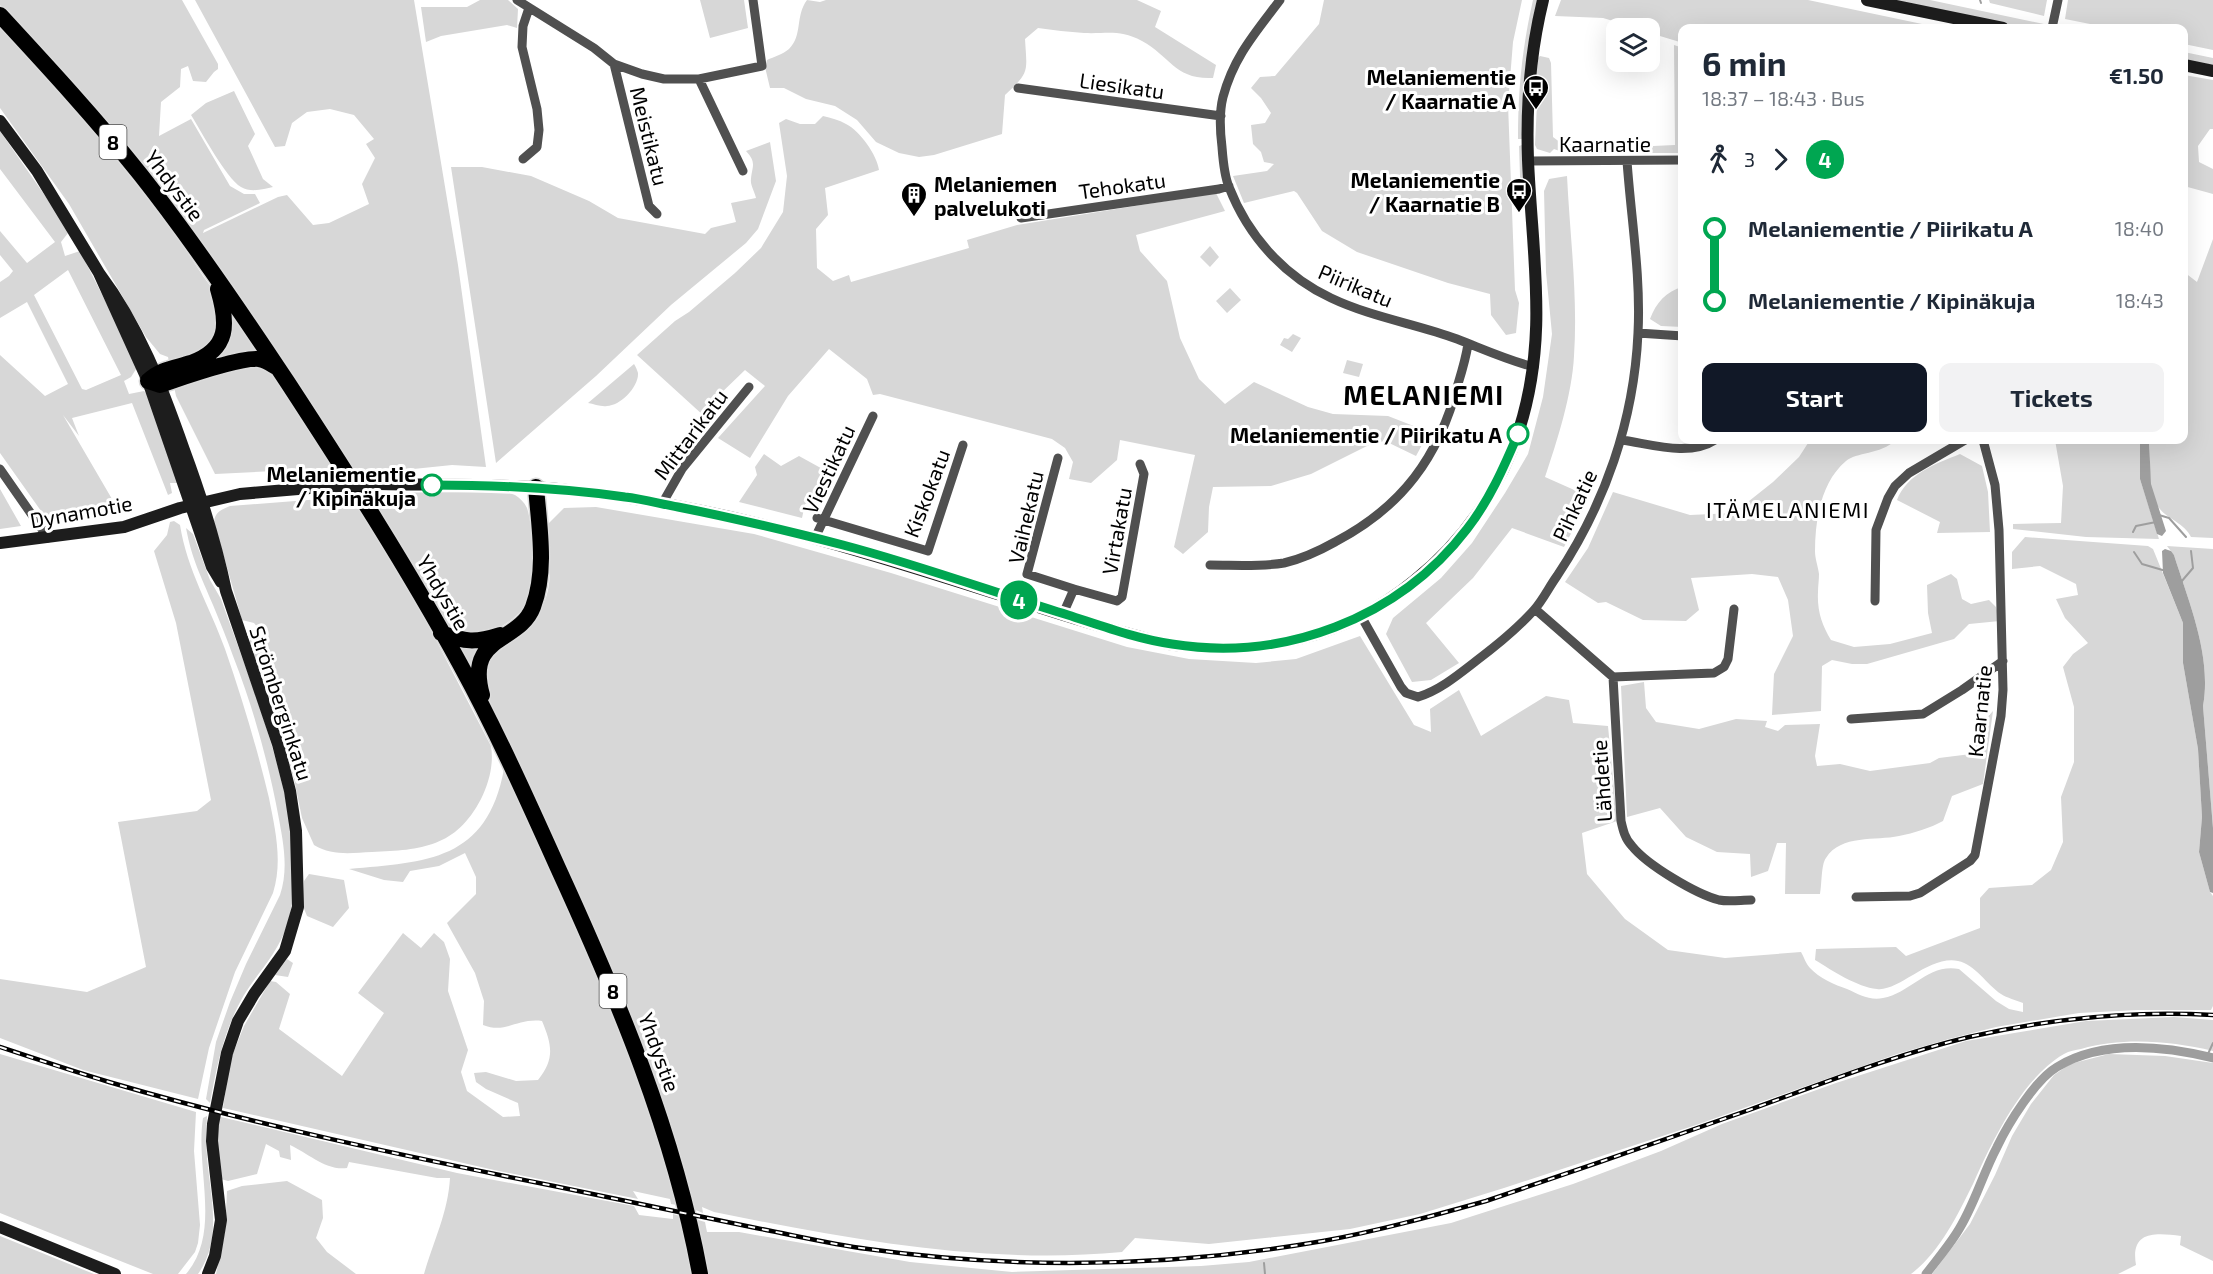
<!DOCTYPE html>
<meta charset="utf-8">
<style>
:root{--surface:#fff;--page:#f2f2f3;--text:#1f2937;--muted:#747a83;--accent:#111827}
body{margin:0;font-family:"Exo 2",sans-serif;background:var(--page);color:var(--text);height:100vh;display:flex;flex-direction:column;font-size:22px;white-space:nowrap}
*{box-sizing:border-box;margin:0}
p{font-size:20px;color:var(--muted)}
.icon{flex:none;width:33px;height:33px;fill:none;stroke:currentColor;stroke-width:2;stroke-linecap:round;stroke-linejoin:round}
.map{position:relative;flex:1;overflow:hidden}
.sheet{position:absolute;left:1678px;top:24px;width:510px;height:420px;display:flex;flex-direction:column;background:var(--surface);border-radius:12px;box-shadow:0 6px 24px #0002}
.sheet>*{flex:none}
.badge{padding:0 12px;border-radius:20px;font-size:21px;line-height:39px}
.fabs{position:absolute;left:1606px;top:18px;display:grid;gap:12px}
.fabs a{display:grid;place-items:center;width:54px;height:54px;border-radius:12px;background:var(--surface);box-shadow:0 6px 24px #0002;font-size:30px}
.map>.badge{position:absolute;translate:-50% -50%;box-shadow:0 0 0 3px #fff}
.legs{display:flex;align-items:center;gap:9px;height:66px;padding:0 24px;font-size:20px}
.legs p{margin-inline-start:auto}
.headline{display:flex;align-items:center;justify-content:space-between;height:102px;padding:0 24px}
h1{font-size:33px;font-weight:700;line-height:45px}
.primary-button{display:flex;gap:12px;margin-top:auto;padding:12px 24px}
.primary-button a{flex:1;height:69px;border-radius:12px;background:var(--accent);color:#fff;font-size:24px;font-weight:700;line-height:69px;text-align:center}
.primary-button a+a{background:var(--page);color:var(--text)}
ul{padding:0 24px;list-style:none}
li{display:flex;align-items:center;gap:21px;height:72px;font-size:22px}
li i{display:grid;place-items:center;width:9px;height:100%;margin:0 8px;background:currentColor}
li i::after{content:'';width:15px;height:15px;margin:-8px;border:4px solid;border-radius:50%;background:var(--surface)}
li p{margin-inline-start:auto}
li:first-child i{background:linear-gradient(#0000 50%,currentColor 0)}
li:last-child i{background:linear-gradient(currentColor 50%,#0000 0)}
.map>svg:first-child{display:block}
</style>
<div class="map">
<svg width="2213" height="1274" viewBox="0 0 2213 1274">
<rect width="100%" height="100%" fill="#fff"/>
<!-- green -->
<path fill="#d7d7d7" fill-rule="evenodd" d="M0,0H182L218,64V69L214,72L206,82L193,81L188,66L181,69L180,87L161,102L159,136L191,119L230,186L244,194H255L260,203L204,230L203,233L278,197L287,195L313,225L329,223L369,204L362,184L375,158L366,144L374,139L354,115L330,109L307,112L292,123L285,146L275,147L195,0H414L458,265L486,467L452,465L394,471H362L360,468L353,469L259,328L14,19L0,5Z
M480,0H508L518,9L517,28L507,25L441,36L426,42L421,7H467Z
M700,0H744L748,28L710,38Z
M807,0L820,2L826,0H1137L1161,11L1155,27L1216,65L1213,78C1175,80 1170,56 1142,41C1119,29 1108,34 1084,33C1069,32 1053,30 1038,28L1025,39C1027,72 1030,72 1005,95L1002,134L934,155L919,157L899,153L876,142L857,120L835,106L806,99L784,88H770L765,67L767,60C774,57 783,54 789,49C803,35 795,16 807,0Z
M1324,0H1522L1513,42L1508,104L1515,290L1519,303L1516,333L1506,335L1491,315L1490,294L1448,283L1357,252L1322,231L1297,193L1294,191L1244,203L1233,176L1267,171L1274,164L1264,162L1261,152L1253,144L1251,125L1265,123L1271,113L1261,98L1251,88L1260,77L1275,76L1319,24Z
M1533,0H1537C1527,47 1523,91 1522,139H1518C1518,89 1522,49 1533,0Z
M1561,0H1808L1922,24L1956,28H1683V43L1650,33V28H1637L1603,18L1555,16Z
M1886,0H1930L2044,24L2039,28H2015Z
M1989,0H2047L2044,16L1990,3Z
M2068,0H2213V50L2184,44V28H2110L2065,19Z
M0,25L97,135L172,229L203,276L253,344L333,468L215,474L176,396L168,357L160,354L146,337L69,204L0,108Z
M1674,45L1683,48V153H1634L1633,150L1652,149L1653,146L1675,145Z
M2184,52L2213,58V66L2184,60Z
M1540,56L1549,58L1551,63L1553,137L1561,143L1619,150V153H1565L1554,149L1550,153L1537,149L1535,145L1537,103L1534,86L1537,59Z
M2184,75L2213,80V129H2210L2198,146L2199,162L2213,169V194L2184,186Z
M234,91L255,134L248,146L263,179L273,187C264,189 251,193 241,187C226,178 201,131 191,115L206,103Z
M823,116C831,118 839,120 846,124C860,131 877,155 879,170L825,188L828,215L816,229L817,268L833,281L849,275L851,282L969,248L967,240L1017,225L1216,193L1225,211L1136,235L1140,251L1167,281L1180,338L1199,379L1225,404L1254,382L1308,407L1333,414L1388,416L1429,432L1416,456L1385,441L1371,444L1311,474L1271,486L1213,487L1209,507L1208,532L1183,554L1174,547L1195,455L1120,440L1117,460L1091,483L1069,479L1073,462L1065,448L1052,439L880,394L873,395L867,379L829,349L788,396L750,458L718,438L765,386L745,370L716,398L704,416L637,355L675,321L689,312L735,273L761,248L783,212L787,176L779,123L786,119L800,124H815Z
M0,131L66,226L68,233L61,242L65,256L80,251L138,366L131,377L124,381L129,394L144,391L149,396L181,483H170L172,493L168,495L132,403L72,418L79,436L63,415L119,511L88,518H46L0,453V355L45,396L68,384L27,302L0,318V282L9,276L13,271L0,255V231L27,263L55,242L0,169ZM68,270L121,375L86,390L82,389L34,295Z
M770,142L776,181L758,229L746,243L671,305L596,376L496,463L451,167H482L531,176L589,201L618,218L705,234L711,228L736,222L731,203L756,198C755,192 750,185 751,179C752,166 757,163 746,151Z
M1522,145L1524,181L1521,206L1519,146Z
M1567,176C1570,236 1578,297 1574,356C1572,395 1557,441 1545,477L1590,497L1564,547L1512,528L1473,578L1426,623L1459,663L1431,680L1412,682L1386,634L1393,618L1441,578L1472,543L1505,493L1528,454L1543,397L1552,334L1546,272L1544,191L1549,179Z
M2213,239V538L2191,537C2184,522 2165,519 2157,505C2147,487 2151,459 2149,440H2184V272L2197,282Z
M1210,246L1219,257L1210,267L1200,257Z
M1683,287V327L1661,326L1650,319C1656,303 1666,291 1683,287Z
M1230,288L1241,300L1227,313L1216,301Z
M1293,334L1301,338L1292,352L1280,345L1284,338L1288,339Z
M1347,360L1363,364L1359,377L1343,373Z
M634,364C636,367 637,370 638,373C639,387 620,406 607,406C601,407 594,404 588,403Z
M1810,440H1896C1880,455 1856,452 1846,461C1821,482 1815,520 1815,551C1815,559 1818,566 1819,574C1819,580 1818,586 1818,592C1817,611 1822,625 1831,640L1854,647L1890,644L1932,633L1928,613L1927,585L1951,574L1957,579L1962,599L1971,604L1989,600L1996,607L2000,621L1969,624L1954,639L1867,664H1852L1832,660L1822,666L1821,711L1772,715L1774,674L1793,636L1788,600L1778,577L1752,574L1691,578L1699,610L1686,621L1643,620L1606,602L1598,603L1565,582L1588,548L1613,492L1690,515L1734,513L1773,482L1799,457Z
M2055,440H2140V479L2159,539L2086,537L2013,529V524L2061,523L2063,486Z
M764,454L781,466L799,456L828,472L813,501L805,504L802,518L739,502L757,475L755,467Z
M1960,454L1982,466L1988,492L1990,532L1937,533L1940,522L1897,500C1907,474 1935,464 1960,454Z
M0,489L21,526L0,529Z
M372,489L373,493C402,493 431,492 460,492C476,491 499,488 515,495C520,498 524,502 527,508C532,523 537,574 533,590C527,613 497,634 474,636C466,637 455,631 448,629L365,490Z
M348,491L422,613L491,746C494,764 489,783 481,799C456,847 422,850 372,852C351,853 332,856 314,845L302,818L294,779L249,646L250,640L258,633V628L254,623L242,620L214,522C215,512 221,510 230,506L346,497Z
M596,507L754,534L891,573L1127,647L1189,659L1256,663L1296,659L1360,636L1414,725L1431,732L1430,709L1459,690L1481,736L1546,696L1569,700L1573,723L1608,726L1617,821L1582,833L1587,874L1625,919L1668,950L1725,958L1801,952C1804,957 1806,964 1810,968C1819,978 1835,985 1847,989C1858,994 1870,1001 1883,998C1911,993 1928,963 1959,969L1996,1001L2009,1009L2023,1012V1003C2016,1000 2007,998 2001,994C1987,985 1975,964 1958,961C1929,955 1899,992 1877,989C1857,987 1833,971 1815,960L1816,949L1896,947L1906,956L1980,928V898L1989,888L2032,885L2051,870L2063,842L2061,797L2074,762V707L2063,667L2073,654L2088,643L2065,618L2056,599L2078,595L2076,584L2040,566L2012,569V552L2025,537L2148,546L2153,549L2183,623V663L2198,749L2202,817L2199,852L2210,892L2213,896V1006L2211,1010H2138L2079,1013L1996,1027L1949,1039L1897,1054L1696,1125L1504,1188L1420,1214L1350,1229L1209,1244L1135,1238L1122,1252C985,1265 848,1239 714,1212L702,1207L703,1213L693,1209L668,1119L633,1020L592,923L512,753L485,693L487,660C505,644 537,623 545,600C554,577 548,549 547,525L564,508Z
M174,521L180,525C187,570 210,607 225,649C242,698 257,748 269,798C275,829 283,861 273,893L235,972L209,1048L198,1099L83,1070L0,1038V979L87,992L146,967L118,822L197,811L211,800L176,623L154,551L167,535L170,522Z
M186,528L193,534L210,580L221,599C251,685 316,835 287,925C278,953 259,971 244,995C224,1029 217,1065 210,1103L206,1099L216,1042L230,1002L246,964L280,895C289,868 283,841 278,814C268,761 253,707 233,656C227,639 220,622 213,605C201,576 192,560 186,528Z
M2167,546L2213,549V828L2203,706C2212,656 2189,603 2174,555Z
M479,644L472,678L457,646Z
M1644,682L1646,708L1656,722L1699,729L1736,719L1767,721L1765,727L1778,731L1785,725L1820,724L1815,756L1817,766L1840,764L1870,771L1930,763L1939,758L1971,754L1980,725L1993,711L1983,784L1952,796L1943,821C1930,828 1914,833 1899,836C1876,841 1841,834 1826,858C1821,864 1822,885 1820,894H1785L1786,843H1777L1768,871L1751,877L1750,854L1717,852L1686,837L1660,808L1627,817L1621,686Z
M504,769L591,955L658,1133L677,1205L671,1204L670,1199L633,1191L638,1199L494,1170L223,1108L230,1061L244,1026L270,981L276,982L290,994L279,1029L342,1076L384,1013L358,993L403,933L421,948L434,933L444,942L450,959L448,991L468,1050L461,1072L467,1091L503,1117L520,1116L518,1103L486,1089L476,1082L474,1073L486,1072L516,1081L538,1080C555,1059 552,1045 542,1021C517,1018 506,1034 483,1025L484,1001L475,973L447,923L476,894V877L465,853L439,866L410,871L403,882L384,880L349,869C427,862 487,861 504,769Z
M309,874L344,880L349,908L333,927L307,916L303,906L304,881Z
M287,959L293,963L288,977L275,975Z
M2174,1017L2213,1020V1051C2170,1041 2124,1037 2081,1049C2076,1050 2069,1051 2064,1054C2022,1078 1992,1142 1973,1184C1957,1216 1940,1252 1911,1274H705L695,1219L705,1222L707,1232H739L910,1262L1012,1272L1201,1266L1249,1262L1451,1223L1573,1184L1661,1151L1722,1124L1836,1083L1966,1041L2086,1021Z
M0,1054L196,1112L194,1151L200,1225L198,1243L195,1252L178,1274H153L0,1213Z
M2109,1054L2165,1056L2213,1063V1261L2180,1245L2181,1236C2156,1233 2130,1230 2136,1265L2118,1274H1932L1970,1224L1995,1175L2012,1136L2031,1104L2054,1075L2070,1064Z
M207,1116C206,1133 206,1150 208,1167C212,1204 221,1241 198,1274H186C222,1232 195,1169 203,1118Z
M221,1117L457,1173L634,1206L639,1215L673,1219V1214L680,1216L691,1274H424C433,1242 448,1213 450,1178H437L349,1162L347,1168C326,1171 308,1153 290,1145L291,1160L280,1157L279,1151L266,1144L257,1174L228,1181L221,1179L217,1146V1118Z
M287,1181L322,1200L323,1218L316,1238L327,1252L356,1274H216L225,1231L227,1191L242,1186Z
M0,1236L94,1274H0Z"/>
<!-- water -->
<path fill="#9e9e9e" d="M2140,440H2149L2151,484L2166,531L2162,536L2157,534L2140,479Z
M2165,549L2171,551L2174,555C2189,603 2212,656 2203,706L2213,828V893L2210,892L2199,852L2202,817L2198,749L2183,663V623L2163,573L2162,551Z"/>
<g fill="none" stroke-linecap="round" stroke-linejoin="round">
<!-- stream -->
<path stroke="#9e9e9e" stroke-width="2" d="M1980,0L1981,3
M2159,515L2169,518L2186,537
M2133,532L2136,526L2156,522
M2134,552L2142,564L2166,571
M2181,582L2193,568L2191,551
M2207,1056L2213,1043
M1264,1263L1265,1274"/>
<!-- canal -->
<path stroke="#9e9e9e" stroke-width="9" d="M1926,1274C1936,1261 1947,1248 1956,1234C1974,1207 1982,1175 1997,1147C2008,1124 2035,1080 2057,1067C2103,1039 2164,1046 2213,1058"/>
<defs>
<path id="highway" d="M0,15C48,67 96,119 140,174C193,241 241,312 288,383C348,475 407,567 460,664C496,730 527,799 558,868C618,999 674,1132 700,1274
M218,289C228,323 230,349 191,363C175,368 160,369 148,381L160,385C181,378 239,357 259,359C266,360 271,364 276,367
M441,633C465,642 475,643 500,635
M482,695C465,634 519,644 533,607C547,570 539,526 536,487"/>
</defs>
<!-- highway casing -->
<use href="#highway" stroke="#dbdbdb" stroke-width="19"/>
<!-- street -->
<path stroke="#505050" stroke-width="9" d="M517,0L594,48L614,64L642,74L664,79H699L762,66L753,0
M1280,0C1256,32 1234,56 1223,97C1219,113 1220,131 1222,147C1223,160 1224,175 1229,187C1248,236 1284,276 1331,298C1371,317 1416,324 1457,339C1483,349 1507,360 1534,367
M2052,28L2058,0
M614,64L649,206L657,214
M699,79L743,171
M1018,88L1221,116
M523,159L537,147L539,130L537,109L522,47L523,26L529,8
M1528,161L1683,160
M1021,218L1219,189L1229,186
M1638,333L1683,336
M1622,440C1651,444 1689,457 1715,440
M1058,458L1027,574L1074,589
M0,469L48,538
M662,504L682,469L749,387
M817,518L928,551L963,445
M815,538L873,416
M1210,565C1235,565 1260,567 1284,563C1301,559 1319,551 1335,542C1402,507 1439,457 1458,384C1462,371 1466,358 1468,344
M1875,601L1876,530L1888,498L1895,486L1909,473L1965,440
M1535,609L1613,677L1621,821C1623,830 1625,839 1632,846C1647,865 1696,894 1719,900C1729,902 1741,900 1751,900
M1063,614L1074,589L1117,601L1122,597L1144,474L1140,464
M1361,616L1401,687L1406,693L1418,697C1440,690 1458,675 1476,661C1496,646 1517,629 1534,610C1543,600 1549,587 1557,576C1605,504 1634,421 1638,333C1641,276 1631,218 1627,161
M1613,677L1714,673L1724,667L1728,659L1734,609
M1851,719L1923,714L1962,690L2003,661
M1856,897L1910,896L1920,893L1970,861L1975,855L2001,716L2003,690L1999,530L1995,485L1983,440"/>
<!-- secondary -->
<path stroke="#1d1d1d" stroke-width="12" d="M1867,0L2003,28
M2184,65L2213,71
M0,121L37,171L99,273L148,381L212,567L221,582
M99,273C139,326 162,387 184,450C201,496 216,543 226,591L278,744L290,791L296,831L298,907L285,951L254,994L238,1021L227,1053L213,1124L212,1141L221,1220L215,1256L208,1274
M380,484C431,485 482,484 533,487C603,492 674,504 743,520C826,540 906,565 988,591C1034,605 1079,621 1126,633C1142,637 1159,643 1175,645C1262,656 1346,637 1414,581C1463,542 1500,489 1519,430C1549,336 1532,255 1528,160C1526,105 1530,53 1543,0
M0,543L124,527L180,508L240,494L322,487
M0,1227L115,1274"/>
<!-- highway -->
<use href="#highway" stroke="#000" stroke-width="16"/>
<defs>
<path id="rail" d="M0,1047C36,1059 72,1071 109,1082C255,1125 405,1156 554,1186C621,1200 688,1214 756,1228C793,1235 830,1244 868,1249C1020,1270 1173,1267 1323,1241C1378,1231 1432,1216 1486,1201C1574,1171 1661,1141 1749,1110C1821,1084 1894,1055 1969,1037C2049,1019 2131,1010 2213,1015"/>
</defs>
<!-- rail casing -->
<use href="#rail" stroke="#000" stroke-width="4.5"/>
<!-- rail -->
<use href="#rail" stroke="#fff" stroke-width="2" stroke-dasharray="7" stroke-linecap="butt"/>
<!-- secondary-bridge -->
<path stroke="#1d1d1d" stroke-width="12" d="M322,487L380,484"/>
</g>
<g fill="none" stroke-linecap="round" stroke-linejoin="round">
<defs>
<path id="line-1" d="M432,485C497,485 561,488 625,497C643,499 661,504 678,507C734,518 788,531 843,545C919,565 993,592 1068,615C1102,626 1137,639 1172,644C1283,662 1398,619 1467,529C1489,501 1504,467 1518,434"/>
</defs>
<!-- line-1 casing -->
<use href="#line-1" stroke="#fff" stroke-width="14"/>
<!-- line-1 -->
<use href="#line-1" stroke="#00a651" stroke-width="9"/>
</g>
<!-- icons -->
<defs>
<symbol id="bus-pin" viewBox="-11 -11 22 30"><path d="M0 17L-7.5 6A9.5 9.5 0 1 1 7.5 6Z" fill="#000" stroke="#fff"/><path d="M-5-6H5V4H4V6H2V4H-2V6H-4V4H-5ZM-3.5-4V0h7V-4ZM-3.5 1.2v1.5H-2V1.2ZM2 1.2v1.5H3.5V1.2Z" fill="#fff"/></symbol>
<symbol id="building-pin" viewBox="-11 -11 22 30"><path d="M0 17L-7.5 6A9.5 9.5 0 1 1 7.5 6Z" fill="#000" stroke="#fff"/><path d="M-4-6H4V6H1V3H-1V6H-4ZM-2.5-4.3h1.7v1.8h-1.7ZM.8-4.3h1.7v1.8H.8ZM-2.5-1h1.7V.8h-1.7ZM.8-1h1.7V.8H.8Z" fill="#fff"/></symbol>
</defs>
<g fill-rule="evenodd">
<use href="#bus-pin" x="1521" y="73" width="30" height="40"/>
<use href="#bus-pin" x="1504" y="176" width="30" height="40"/>
<use href="#building-pin" x="899" y="180" width="30" height="40"/>
</g>
<!-- markers -->
<g fill="#fff" stroke="#00a651" stroke-width="3">
<circle cx="1518" cy="434" r="10"/>
<circle cx="432" cy="485" r="10"/>
</g>
<g text-anchor="middle" dominant-baseline="central" stroke-width="6" stroke-linejoin="round" paint-order="stroke">
<!-- shield labels -->
<g fill="#fff" stroke="#4c4c4c" stroke-width="1.5">
<rect x="99.5" y="125" width="27" height="34" rx="4.5"/>
<rect x="599.5" y="974" width="27" height="34" rx="4.5"/>
</g>
<g font-size="20" font-weight="bold" fill="#000">
<text x="113" y="142">8</text>
<text x="613" y="991">8</text>
</g>
<!-- poi labels -->
<g font-size="21" font-weight="bold" fill="#000" stroke="#fff" text-anchor="end">
<text x="1516" y="76">Melaniementie<tspan x="1516" dy="24">/ Kaarnatie A</tspan></text>
<text x="1500" y="179">Melaniementie<tspan x="1500" dy="24">/ Kaarnatie B</tspan></text>
<text x="934" y="183" text-anchor="start">Melaniemen<tspan x="934" dy="24">palvelukoti</tspan></text>
</g>
<!-- street labels -->
<g font-size="21" fill="#000" stroke="#fff">
<text transform="translate(1122 85) rotate(8)">Liesikatu</text>
<text transform="translate(650 136) rotate(76)">Meistikatu</text>
<text x="1605" y="143">Kaarnatie</text>
<text transform="translate(175 185) rotate(53)">Yhdystie</text>
<text transform="translate(1122 185) rotate(-8)">Tehokatu</text>
<text transform="translate(1356 285) rotate(23)">Piirikatu</text>
<text transform="translate(690 434) rotate(-53)">Mittarikatu</text>
<text transform="translate(828 469) rotate(-65)">Viestikatu</text>
<text transform="translate(926 493) rotate(-69)">Kiskokatu</text>
<text transform="translate(1574 505) rotate(-65)">Pihkatie</text>
<text transform="translate(81 511) rotate(-10)">Dynamotie</text>
<text transform="translate(1025 517) rotate(-77)">Vaihekatu</text>
<text transform="translate(1116 531) rotate(-80)">Virtakatu</text>
<text transform="translate(444 592) rotate(60)">Yhdystie</text>
<text transform="translate(282 703) rotate(72)">Strömberginkatu</text>
<text transform="translate(1979 711) rotate(-84)">Kaarnatie</text>
<text transform="translate(1601 781) rotate(-94)">Lähdetie</text>
<text transform="translate(660 1052) rotate(70)">Yhdystie</text>
</g>
<!-- stop labels -->
<g font-size="21" font-weight="bold" fill="#000" stroke="#fff" text-anchor="end">
<text x="1502" y="434">Melaniementie / Piirikatu A</text>
<text x="416" y="473">Melaniementie<tspan x="416" dy="24">/ Kipinäkuja</tspan></text>
</g>
<!-- neighbourhood labels -->
<g font-size="22" letter-spacing="1.5" fill="#000" stroke="#fff">
<text x="1788" y="509">ITÄMELANIEMI</text>
</g>
<!-- district labels -->
<g font-size="27" font-weight="bold" letter-spacing="1.5" fill="#000" stroke="#fff">
<text x="1424" y="394">MELANIEMI</text>
</g>
</g>
</svg>
<div class="fabs">
<a><svg class="icon" aria-label="layers" viewBox="0 0 24 24"><path d="M12 4l9 5-9 5-9-5zM3 14l9 5 9-5"/></svg></a>
</div>
<b class="badge" style="left:1019px;top:600px;background:#00a651;color:#fff">4</b>
<section class="sheet">
<div class="headline"><div><h1>6 min</h1><p>18:37 – 18:43 · Bus</p></div><b>€1.50</b></div>
<div class="legs"><svg class="icon" aria-label="walk" viewBox="0 0 24 24"><circle cx="13" cy="4" r="2"/><path d="M13 8l-2 6 4 7M11 14l-3 7M7 12l3-4h3l4 4"/></svg>3<svg class="icon" aria-label="forward" viewBox="0 0 24 24"><path d="M9 5l7 7-7 7"/></svg><b class="badge" style="background:#00a651;color:#fff">4</b></div>
<ul>
<li><i style="color:#00a651"></i><b>Melaniementie / Piirikatu A</b><p>18:40</p></li>
<li><i style="color:#00a651"></i><b>Melaniementie / Kipinäkuja</b><p>18:43</p></li>
</ul>
<div class="primary-button"><a>Start</a><a>Tickets</a></div>
</section>
</div>
